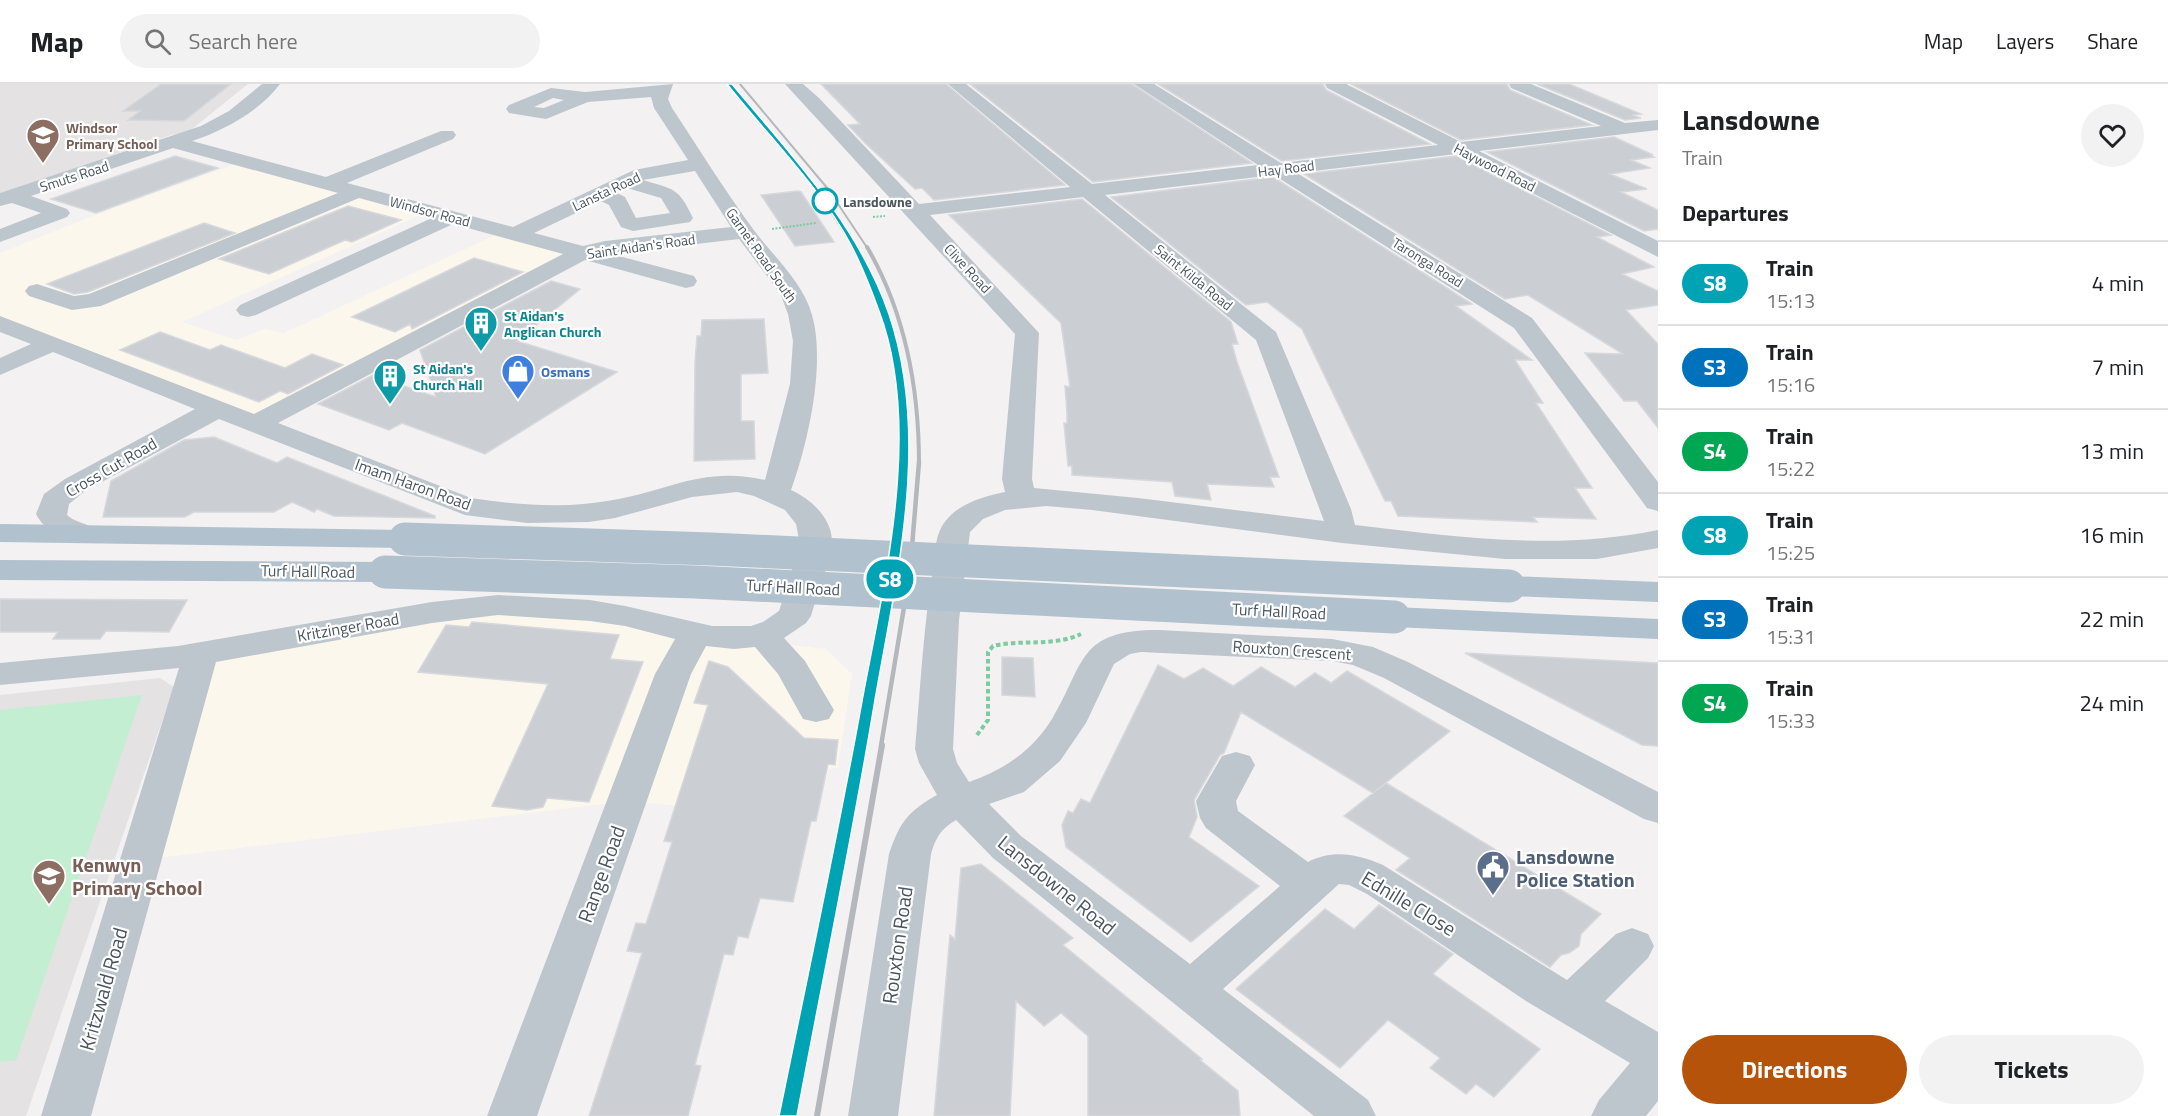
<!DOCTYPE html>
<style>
:root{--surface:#fff;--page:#f2f2f2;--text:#202124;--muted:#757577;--line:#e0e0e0;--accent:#b45309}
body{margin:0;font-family:"Titillium Web",sans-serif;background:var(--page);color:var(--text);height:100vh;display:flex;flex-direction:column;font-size:22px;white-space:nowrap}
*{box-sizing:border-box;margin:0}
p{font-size:20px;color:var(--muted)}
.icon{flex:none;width:33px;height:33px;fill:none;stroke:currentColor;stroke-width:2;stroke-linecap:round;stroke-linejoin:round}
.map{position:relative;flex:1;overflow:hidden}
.panel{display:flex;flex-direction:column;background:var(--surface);width:510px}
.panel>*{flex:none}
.badge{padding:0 12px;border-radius:20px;font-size:21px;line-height:39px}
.map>.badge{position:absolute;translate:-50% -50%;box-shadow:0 0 0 3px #fff}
h2{padding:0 24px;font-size:22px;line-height:54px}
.round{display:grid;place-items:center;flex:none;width:63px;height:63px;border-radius:32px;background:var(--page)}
.summary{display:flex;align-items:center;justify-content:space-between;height:102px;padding:0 24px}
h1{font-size:28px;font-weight:700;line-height:45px}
.primary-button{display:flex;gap:12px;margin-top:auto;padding:12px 24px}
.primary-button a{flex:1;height:69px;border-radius:36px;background:var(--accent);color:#fff;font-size:24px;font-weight:700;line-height:69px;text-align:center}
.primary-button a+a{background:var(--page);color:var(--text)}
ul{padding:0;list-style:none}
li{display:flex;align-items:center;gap:18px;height:84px;padding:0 24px;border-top:2px solid var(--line)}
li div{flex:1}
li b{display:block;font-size:22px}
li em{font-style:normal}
li .badge{min-width:66px;font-weight:700;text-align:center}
header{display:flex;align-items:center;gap:36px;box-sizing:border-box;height:84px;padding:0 30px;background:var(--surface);border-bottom:2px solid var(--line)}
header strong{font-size:28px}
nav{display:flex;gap:33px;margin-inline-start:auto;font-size:21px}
.search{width:420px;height:54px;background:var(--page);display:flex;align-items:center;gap:15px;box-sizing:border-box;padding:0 21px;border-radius:33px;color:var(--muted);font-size:22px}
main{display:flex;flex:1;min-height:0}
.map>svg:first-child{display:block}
</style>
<header>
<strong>Map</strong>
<div class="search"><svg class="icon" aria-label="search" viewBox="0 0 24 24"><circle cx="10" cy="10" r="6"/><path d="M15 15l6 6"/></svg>Search here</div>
<nav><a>Map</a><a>Layers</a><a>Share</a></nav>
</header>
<main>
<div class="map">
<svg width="1658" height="1032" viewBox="0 0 1658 1032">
<rect width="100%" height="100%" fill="#f3f1f1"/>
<!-- commercial -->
<path fill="#fcf7ed" d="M244,77L429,127L182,238L236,256L264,245L284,249L504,147L583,169L255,340L0,239V169L90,133Z
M527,520L738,555L826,565L852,590L838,684L829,685L814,734L628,717L141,776L201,570Z"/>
<!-- education -->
<path fill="#e4e2e3" d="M0,0H248L187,49L171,51L0,110Z
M160,594L174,603L26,1032H0V611Z"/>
<!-- green -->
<path fill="#c3eed2" d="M142,611L16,976L0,978V626Z"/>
<!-- building -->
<path fill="#cbced3" stroke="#d6d8dc" stroke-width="1.5" d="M161,0H231L184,37L128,36L140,27H123Z
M821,0H946L1065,101L934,116L922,104L915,105L866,60L848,41L860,40Z
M970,0H1132L1252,79L1093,98Z
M1158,0H1323L1326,6L1430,60L1282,77Z
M1351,0H1507L1510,6L1592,41L1461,56Z
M1537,0H1569L1641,30L1632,31L1641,34L1625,36Z
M1614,53L1653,71H1650L1654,73L1631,76L1650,84L1610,90L1647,105L1621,108L1658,126V145L1644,147L1487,68Z
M175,72L218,84L96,129L51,115Z
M1456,72L1611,151L1597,153L1654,183L1622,190L1658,207V221L1626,226L1658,260V344L1637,317H1624L1585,269L1623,270L1528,211L1505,215L1304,90Z
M1273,93L1472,220L1456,222L1532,276H1515L1543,319H1536L1592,404H1575L1596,435L1533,433L1537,438L1398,432L1391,417H1385L1302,245L1267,218L1246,221L1111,113Z
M798,107L801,108L834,158L795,162L761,111Z
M1082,115L1231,238L1238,260H1232L1237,278L1279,393H1270L1274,403L1207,400L1211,416L1175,412L1172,398L1072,391V382H1068L1064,339H1067V329L1065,302L1070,303L1061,239L949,131Z
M348,122L401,136L352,158L345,156L269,190L219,175Z
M204,139L235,149L88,208L74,210L47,200Z
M474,174L523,188L412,245L410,240L395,248L352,233Z
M551,197L580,205L517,257L617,288L485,370L402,339L389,346L318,320L373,291L436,313L420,266Z
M764,235L768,289L741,290V337H754L755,375L694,377L695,278L697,252H701L702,236Z
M160,248L210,266L221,261L285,284L312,270L343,281L288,310L280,307L259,318L120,266Z
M214,353L277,379L287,373L435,432V434L334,432L317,425L314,428L292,418L274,428H194L185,433H103L111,397L184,356Z
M0,515L187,516L169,548L106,547L100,555H53L58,548H0Z
M472,538L619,551L610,575L643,578L589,718L547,714L543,723L527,726L492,722L548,600L418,588L446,541L469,543Z
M1465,569L1658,579V662L1642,661Z
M1002,573L1033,574L1035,613L1002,611Z
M709,577L728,583L804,654L838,656L835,681L828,680L816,737H811L793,818L760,814L748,854L738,852L733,871L724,870L695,981L701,982L688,1032H589L642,869L627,867L636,839L646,840L656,809L672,758L664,757L708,621L694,619Z
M1158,581L1184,595L1203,584L1233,602L1261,583L1295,603L1315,589L1331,599L1347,587L1450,647L1373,709L1241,628L1224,669L1220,671L1194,716L1197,733L1189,753L1259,802L1191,858L1066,763L1062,741L1068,727L1073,729L1081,715L1090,719Z
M1386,699L1601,830L1581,850L1579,862L1569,869L1561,871L1550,883L1396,786L1410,774L1344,732Z
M981,780L1073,854L1063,861L1202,975L1200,976L1238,1007L1240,1032H1088V952L1061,929L1044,942L1016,917L1010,1032H934L950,851L955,855L961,784Z
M1379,821L1453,870L1433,890L1540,965L1494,1013L1476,1000L1466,1010L1430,984L1440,974L1388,936L1340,984L1236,905L1325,825L1354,845Z"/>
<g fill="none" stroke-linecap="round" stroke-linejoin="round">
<!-- path-far1 -->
<path stroke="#7ccba2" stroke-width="2" stroke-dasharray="2 1.5" stroke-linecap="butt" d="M873,133L885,132
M772,145L816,139"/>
<!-- path -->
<path stroke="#7ccba2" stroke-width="4" stroke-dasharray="4.5 3" stroke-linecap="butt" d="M977,651L988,636V568L993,562C1022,555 1054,563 1081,550"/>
<!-- minor -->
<path fill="#bec6cd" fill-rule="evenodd" d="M262,0H280C260,27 223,47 192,57L326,93L441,47H453L456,51L453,55L347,99L513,143L634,86L688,76L654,24L651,13L588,18L546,35L509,29L506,25L509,21L551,4L585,8L673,0L668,15L672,24C699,65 724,105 753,145C773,172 803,198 812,231C826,280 808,359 791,406C811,415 833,435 832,459C831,476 816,514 811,532L806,539L784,554L805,577L834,626L829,635L816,638L803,635L778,590L755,563L734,565L706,562L691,590L537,1032H487L655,590L675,555L625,542L590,537L498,531L432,539L216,578L91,1032H41L179,584L0,601V579L178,562L432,518L498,511L590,516L625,522L712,542H751L763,538L779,527L800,460L796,440L785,426L754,412L737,408L692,413L615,434L589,438L527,439L465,431L219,335L85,407L69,420L67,431C77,440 92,439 99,450L95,457C72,462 47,451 36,430L44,410L65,395L195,325L53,268L0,291V274L31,260L0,248V232L254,330L563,170L453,140L256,231L248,233L240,231L236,226L240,221L432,134L359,114L101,222L72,226L29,212L25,207L29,202L37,200L74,212L89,210L338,109L173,64L31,112L67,125L70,129L67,133L0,158V145L41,129L12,119L0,122V109L201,42L229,27ZM553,14L564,16L544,24L534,23ZM695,87L731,143L605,157L583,162L534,149L601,117L609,121L621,143L633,147L690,138L693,134C678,103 675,106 643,96ZM627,104L661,114L670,129L636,134L625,113L617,109ZM739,155L780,209L788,230L793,257L790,300L765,396C704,382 670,406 613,416C566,425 518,421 471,414L278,339L585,176L686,204L694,202L697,197L694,192L611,170Z
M785,0H803L819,14L919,120L1070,103L948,0H966L1092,100L1258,81L1134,0H1154L1281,79L1438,61L1327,4L1325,0H1346L1461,58L1601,42L1511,4L1509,0H1531L1625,39L1658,36V46L1479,67L1658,157V173L1456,70L1297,89L1532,234L1658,398V427L1647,424L1514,244L1274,91L1105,111L1276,248L1351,425L1355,441C1456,453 1557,467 1658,446V464L1597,475H1505L1342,459L1092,426L1046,422L1005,426L983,435L970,448L959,536L953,665L957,679L969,698C1005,685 1031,668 1052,635C1086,578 1077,546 1159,546L1332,555L1373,563L1408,578L1658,708V739L1644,735L1384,594L1353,581L1332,577L1141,568L1130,570L1114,580L1086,639L1060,677L1024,708L989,720L1021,752L1190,880L1280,802L1206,744L1200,734L1196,717L1222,672L1236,668L1250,672L1255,681L1236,717L1238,727L1308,778C1333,765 1357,770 1383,781L1567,896L1616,850L1632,844L1648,850L1654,862L1648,874L1605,917L1658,948V1017L1646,1032H1591L1599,1016L1630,979L1526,917L1367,810L1349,801L1339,800L1223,905L1368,1016L1376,1032H1314L993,774L956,736C941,745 936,753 931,770L898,1032H848L889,770C900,738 907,728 937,711L919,679L915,665C920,607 923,549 932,491C935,478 934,459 940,446C952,421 981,413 1005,408L1002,395L1015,250ZM1083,113L1256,256L1324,437L1138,414L1034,404L1032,395L1039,249L930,131Z"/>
<!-- major -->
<path fill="#b2c1ce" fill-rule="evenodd" d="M0,440L405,446L416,448L421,455L416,462L405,464L0,458Z
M0,476L385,478L396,481L401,488L396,495L385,498L0,496Z
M1509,492L1658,498V518L1509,512L1497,509L1493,502L1497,495Z
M1394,523L1658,535V555L1394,543L1382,540L1377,533L1382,526Z"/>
<!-- rail-far3 -->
<path stroke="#b4b7bb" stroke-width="2" d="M740,0L828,105L868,165
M819,110L855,165"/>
<!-- rail-far2 -->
<path stroke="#b4b7bb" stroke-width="4" d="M855,163C862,178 871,194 877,210C898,262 905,323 902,380
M867,163C906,230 919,304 919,380"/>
<!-- rail-far1 -->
<path stroke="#b4b7bb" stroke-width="4.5" d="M859,662L893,476L902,378
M881,662L910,487L919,378"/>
<!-- rail -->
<path stroke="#b4b7bb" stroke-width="6" d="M788,1032L859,661
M817,1032L882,661"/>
<!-- major-bridge -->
<path stroke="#b2c1ce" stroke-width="33" d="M405,455L711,465L1509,502
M385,488L695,498L1394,533"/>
</g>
<!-- line -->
<path fill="#00a3b4" stroke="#fff" stroke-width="1.5" d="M727,0H732C791,71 858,140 889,230C931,354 897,490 875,616C852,755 823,893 797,1032H779C807,894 837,756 862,617C884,498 923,344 879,227C871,205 862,182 851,161C820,103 768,52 727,0Z"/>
<!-- icons -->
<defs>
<symbol id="school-pin" viewBox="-11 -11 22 30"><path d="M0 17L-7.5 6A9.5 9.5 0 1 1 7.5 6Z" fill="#8d6e63" stroke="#fff"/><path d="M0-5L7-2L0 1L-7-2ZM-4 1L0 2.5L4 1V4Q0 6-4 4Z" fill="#fff"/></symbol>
<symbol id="building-pin" viewBox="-11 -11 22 30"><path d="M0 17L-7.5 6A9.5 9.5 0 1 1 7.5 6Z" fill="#0f9aa8" stroke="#fff"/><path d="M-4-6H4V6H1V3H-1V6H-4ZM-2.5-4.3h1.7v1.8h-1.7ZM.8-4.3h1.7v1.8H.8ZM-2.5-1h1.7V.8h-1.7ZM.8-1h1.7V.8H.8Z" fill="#fff"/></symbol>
<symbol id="shop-pin" viewBox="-11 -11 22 30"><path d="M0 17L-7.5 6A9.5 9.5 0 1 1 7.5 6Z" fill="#3f7fe0" stroke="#fff"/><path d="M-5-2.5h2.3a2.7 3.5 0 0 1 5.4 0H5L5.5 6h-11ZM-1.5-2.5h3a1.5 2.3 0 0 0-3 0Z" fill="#fff"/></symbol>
<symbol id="civic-pin" viewBox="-11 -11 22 30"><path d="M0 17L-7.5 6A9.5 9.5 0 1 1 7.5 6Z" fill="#5c6f8a" stroke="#fff"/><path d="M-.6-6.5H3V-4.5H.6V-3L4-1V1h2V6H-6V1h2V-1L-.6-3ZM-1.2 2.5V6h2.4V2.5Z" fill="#fff"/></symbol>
</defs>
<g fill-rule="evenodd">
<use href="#school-pin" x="24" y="32" width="38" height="52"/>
<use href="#building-pin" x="462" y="220" width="38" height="52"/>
<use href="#shop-pin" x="499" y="268" width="38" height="52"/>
<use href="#building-pin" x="371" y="273" width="38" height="52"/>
<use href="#civic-pin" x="1474" y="764" width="38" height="52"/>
<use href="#school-pin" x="30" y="773" width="38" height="52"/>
</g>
<!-- markers -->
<circle fill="#fff" stroke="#00a3b4" stroke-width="3" cx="825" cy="117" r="12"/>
<g text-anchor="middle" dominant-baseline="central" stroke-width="4.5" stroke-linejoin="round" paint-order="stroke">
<!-- far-education labels -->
<g font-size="14" font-weight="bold" fill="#785e54" stroke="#fff" text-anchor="start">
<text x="66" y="43">Windsor<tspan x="66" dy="16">Primary School</tspan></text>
</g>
<!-- far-street labels -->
<g font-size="14" fill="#4a555e" stroke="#fff">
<text transform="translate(1495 83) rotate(27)">Haywood Road</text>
<text transform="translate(1286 84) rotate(-7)">Hay Road</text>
<text transform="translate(74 92) rotate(-18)">Smuts Road</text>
<text transform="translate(606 107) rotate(-25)">Lansta Road</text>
<text transform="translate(430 127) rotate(15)">Windsor Road</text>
<text transform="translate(641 162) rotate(-8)">Saint Aidan's Road</text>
<text transform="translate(762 171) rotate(55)">Garnet Road South</text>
<text transform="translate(1428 178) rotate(32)">Taronga Road</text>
<text transform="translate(968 184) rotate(47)">Clive Road</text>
<text transform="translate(1194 193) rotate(39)">Saint Kilda Road</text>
</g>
<!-- far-stop labels -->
<g font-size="14" font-weight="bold" fill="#4a555e" stroke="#fff" text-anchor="start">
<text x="843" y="117">Lansdowne</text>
</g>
<!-- far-culture labels -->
<g font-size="14" font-weight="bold" fill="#0d838f" stroke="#fff" text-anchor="start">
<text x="504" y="231">St Aidan's<tspan x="504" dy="16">Anglican Church</tspan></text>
<text x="413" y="284">St Aidan's<tspan x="413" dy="16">Church Hall</tspan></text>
</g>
<!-- far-shop labels -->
<g font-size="14" font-weight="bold" fill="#366cbe" stroke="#fff" text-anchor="start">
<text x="541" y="287">Osmans</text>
</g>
<!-- street labels -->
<g font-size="16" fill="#4a555e" stroke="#fff">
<text transform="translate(111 383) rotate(-30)">Cross Cut Road</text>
<text transform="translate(413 400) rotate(20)">Imam Haron Road</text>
<text transform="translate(308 487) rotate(1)">Turf Hall Road</text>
<text transform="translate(793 503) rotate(3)">Turf Hall Road</text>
<text transform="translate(1279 527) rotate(3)">Turf Hall Road</text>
<text transform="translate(348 543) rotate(-10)">Kritzinger Road</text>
<text transform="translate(1292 566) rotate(4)">Rouxton Crescent</text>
</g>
<!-- near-service labels -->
<g font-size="20" font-weight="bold" fill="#4e5e75" stroke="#fff" text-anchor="start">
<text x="1516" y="772">Lansdowne<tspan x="1516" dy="23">Police Station</tspan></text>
</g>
<!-- near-education labels -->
<g font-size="20" font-weight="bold" fill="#785e54" stroke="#fff" text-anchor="start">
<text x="72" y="780">Kenwyn<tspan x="72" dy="23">Primary School</tspan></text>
</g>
<!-- near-street labels -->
<g font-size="20" fill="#4a555e" stroke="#fff">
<text transform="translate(601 790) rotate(-70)">Range Road</text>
<text transform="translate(1057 801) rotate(39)">Lansdowne Road</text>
<text transform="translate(1409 819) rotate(31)">Ednille Close</text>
<text transform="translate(897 861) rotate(-82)">Rouxton Road</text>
<text transform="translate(103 905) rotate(-74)">Kritzwald Road</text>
</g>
</g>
</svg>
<b class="badge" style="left:890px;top:495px;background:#00a3b4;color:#fff">S8</b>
</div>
<section class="panel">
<div class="summary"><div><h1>Lansdowne</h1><p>Train</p></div><a class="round"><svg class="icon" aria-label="heart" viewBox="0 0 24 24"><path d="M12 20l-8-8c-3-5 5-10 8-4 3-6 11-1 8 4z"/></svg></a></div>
<h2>Departures</h2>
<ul>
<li><span class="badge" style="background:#00a3b4;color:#fff">S8</span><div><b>Train</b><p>15:13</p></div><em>4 min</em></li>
<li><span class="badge" style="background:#0072bc;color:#fff">S3</span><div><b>Train</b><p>15:16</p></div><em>7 min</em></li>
<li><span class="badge" style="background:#00a651;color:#fff">S4</span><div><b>Train</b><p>15:22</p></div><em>13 min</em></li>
<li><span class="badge" style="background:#00a3b4;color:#fff">S8</span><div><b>Train</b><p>15:25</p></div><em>16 min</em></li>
<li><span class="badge" style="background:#0072bc;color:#fff">S3</span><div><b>Train</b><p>15:31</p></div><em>22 min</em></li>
<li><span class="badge" style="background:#00a651;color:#fff">S4</span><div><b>Train</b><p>15:33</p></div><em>24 min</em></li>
</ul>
<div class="primary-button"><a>Directions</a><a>Tickets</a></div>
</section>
</main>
